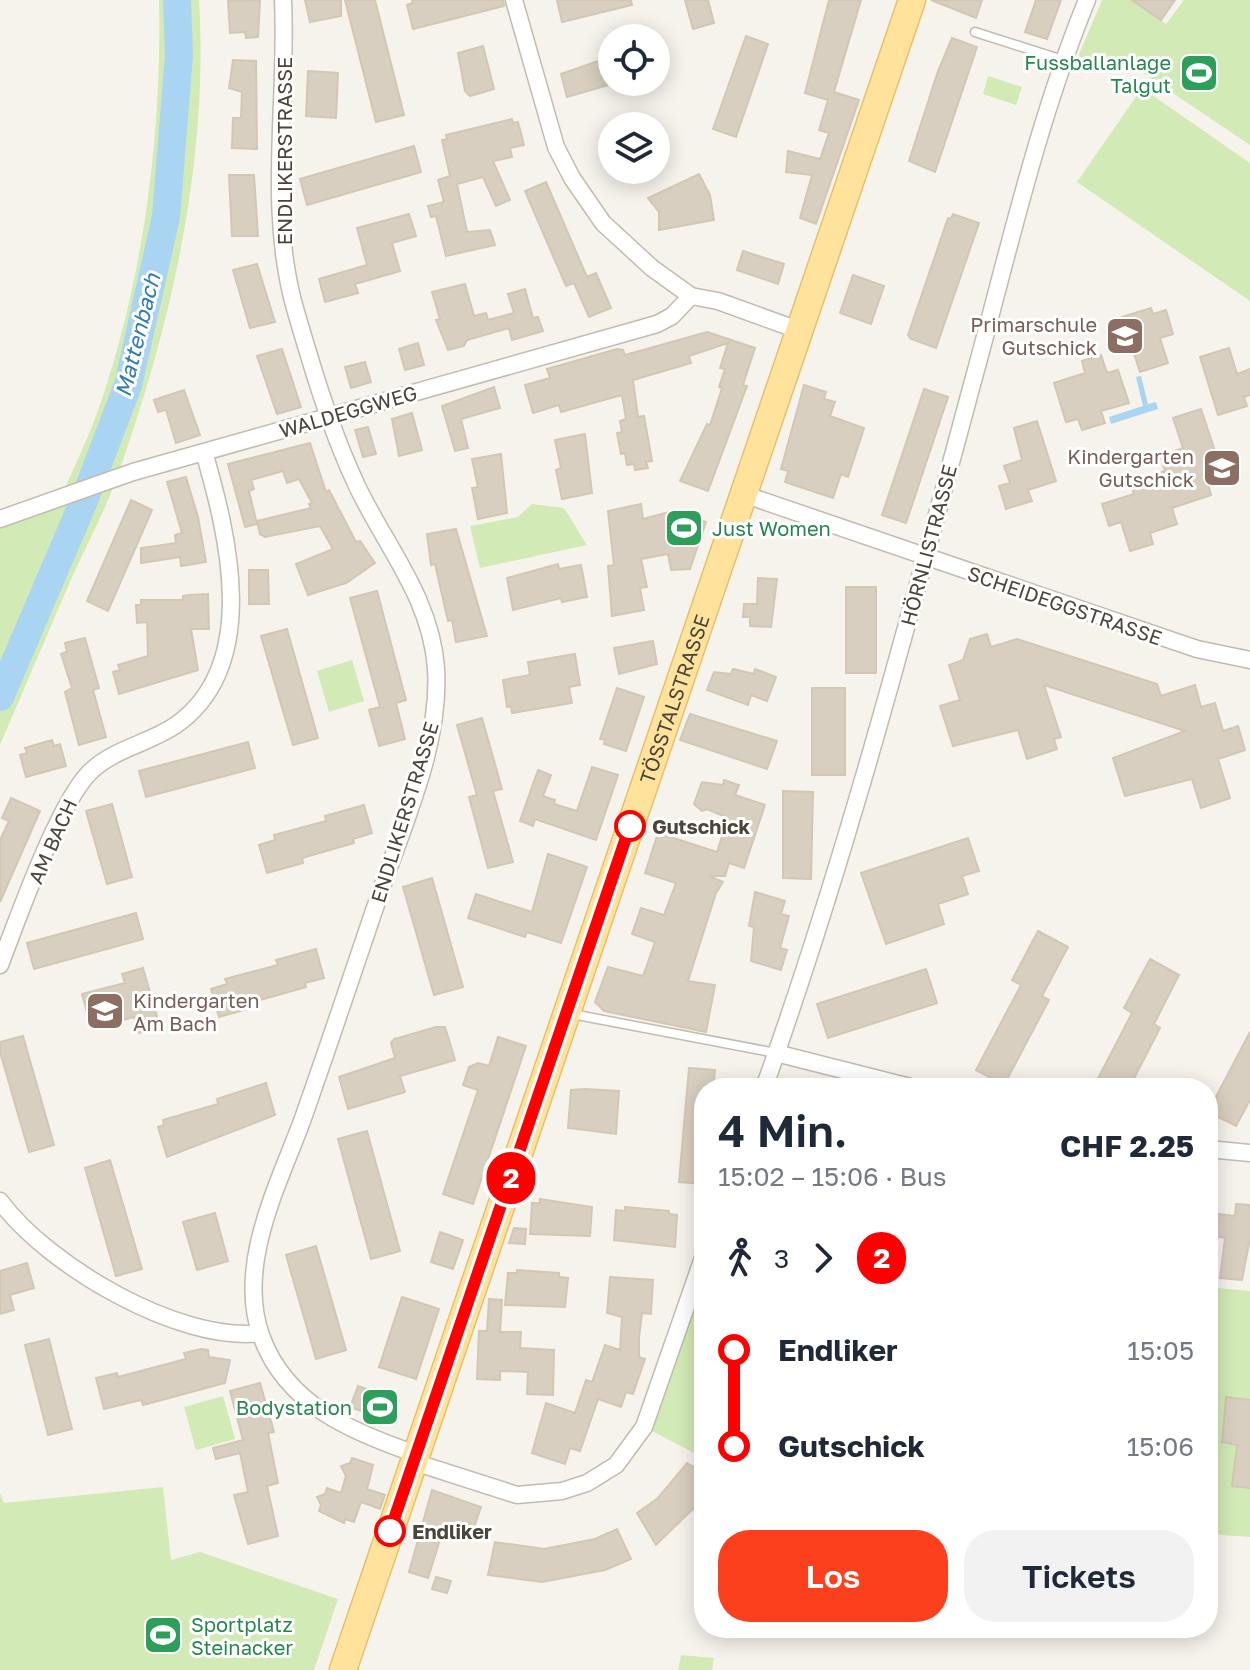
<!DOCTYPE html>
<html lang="de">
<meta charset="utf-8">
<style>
:root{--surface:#fff;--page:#f2f2f3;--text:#1f2937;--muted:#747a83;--accent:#fc3f1d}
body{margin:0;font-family:"Golos Text",sans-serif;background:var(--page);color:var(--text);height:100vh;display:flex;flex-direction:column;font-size:30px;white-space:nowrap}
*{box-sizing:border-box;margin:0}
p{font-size:26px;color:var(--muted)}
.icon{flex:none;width:44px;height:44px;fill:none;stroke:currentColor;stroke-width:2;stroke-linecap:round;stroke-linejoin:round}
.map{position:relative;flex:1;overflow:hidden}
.details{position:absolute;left:694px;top:1078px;width:524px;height:560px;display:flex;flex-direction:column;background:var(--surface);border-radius:32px;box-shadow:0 4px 20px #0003}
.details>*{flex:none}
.badge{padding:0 16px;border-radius:26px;font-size:28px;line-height:52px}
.controls{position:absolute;left:598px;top:24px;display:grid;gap:16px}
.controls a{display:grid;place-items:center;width:72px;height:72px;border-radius:50%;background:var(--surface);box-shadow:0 4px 20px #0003;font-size:40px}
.map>.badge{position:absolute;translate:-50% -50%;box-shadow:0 0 0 4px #fff}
.legs{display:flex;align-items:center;gap:12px;height:88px;padding:0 24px;font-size:26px}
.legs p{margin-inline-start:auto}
.head{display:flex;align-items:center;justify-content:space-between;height:136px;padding:0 24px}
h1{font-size:44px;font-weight:600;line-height:60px}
.primary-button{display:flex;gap:16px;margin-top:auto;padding:16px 24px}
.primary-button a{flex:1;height:92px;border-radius:32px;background:var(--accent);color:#fff;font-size:32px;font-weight:600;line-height:92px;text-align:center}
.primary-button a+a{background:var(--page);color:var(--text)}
ul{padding:0 24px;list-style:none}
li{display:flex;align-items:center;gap:28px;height:96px;font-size:30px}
li i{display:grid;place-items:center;width:12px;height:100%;margin:0 10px;background:currentColor}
li i::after{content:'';width:20px;height:20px;margin:-10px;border:6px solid;border-radius:50%;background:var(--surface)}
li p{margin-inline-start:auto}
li:first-child i{background:linear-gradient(#0000 50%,currentColor 0)}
li:last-child i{background:linear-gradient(currentColor 50%,#0000 0)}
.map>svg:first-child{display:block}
</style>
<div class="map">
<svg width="1250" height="1670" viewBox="0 0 1250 1670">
<rect width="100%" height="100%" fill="#f6f3ec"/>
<!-- green -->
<path fill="#d2eab5" d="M159,0H199C209,161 171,326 117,477C105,511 87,544 72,577C48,633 24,689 0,745V519L61,498C74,466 90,435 101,402C144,274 162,135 159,0Z
M1102,0H1132L1166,24L1184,0H1250V145L1140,71C1113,74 1099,75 1078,57Z
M988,76L1022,87L1016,105L983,94Z
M1142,88L1250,163V301L1077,182Z
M532,504L564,508L587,545L480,568L470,526L518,517Z
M352,660L364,701L329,712L317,671Z
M704,1255V1458L644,1427Z
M1208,1287L1250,1291V1537L1208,1534Z
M223,1396L235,1439L196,1450L184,1407Z
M163,1487L171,1560L200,1552L338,1599L314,1670H0V1493L4,1503Z
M681,1655L714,1658L712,1670H678Z"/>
<!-- water -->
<path fill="#a9d4f2" d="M1141,376L1148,404L1156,402L1158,409L1111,424L1109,417L1143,406L1136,377Z"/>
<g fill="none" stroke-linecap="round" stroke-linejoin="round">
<!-- river -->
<path stroke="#a9d4f2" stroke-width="28" d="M0,697L83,503L128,385L166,217L179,55L177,0"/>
</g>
<!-- building -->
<path fill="#d8cfc1" stroke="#d3c7b4" stroke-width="2" d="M260,0L258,37L246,38L245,32L230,33L228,1Z
M305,0H341V16L310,22Z
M345,0H375L404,115L376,122Z
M412,0H503L504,6L413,29L407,5L413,3Z
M557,0H631L632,5L562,22Z
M685,0H708L714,23L693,29Z
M829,0H861L834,92L859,100L816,224L800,218L812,175L786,172L788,151L820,159L829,133L819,130L828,100L805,93Z
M931,0H982L976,18Z
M1036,0H1061L1047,39L1025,32Z
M1132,0H1175L1161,20Z
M746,36L768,44L736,137L713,129Z
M952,38L977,47L935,172L909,161L938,71Z
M483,46L494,89L470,96L465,91L458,53Z
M604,59L612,60V84L567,97L561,74Z
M233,60L256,61L257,149L232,148L233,118H241L242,92L229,88Z
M308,71L338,73L336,118L306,116Z
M512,119L513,123L518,122L524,145L510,148L512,157L493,161L510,200L496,206L483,177L457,184L467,232L490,230L495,245L446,256L436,216L431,217L428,206L444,202L438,180L450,176L442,140L447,139L446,135Z
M414,146L421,172L307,205L300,179Z
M699,174L710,195L714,220L659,230V212L648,198Z
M229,175H254L258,236H232Z
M546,182L587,277L596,273L611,308L589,317L574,283L566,286L525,191Z
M409,214L416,236L392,243L400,271L355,284L358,293L325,302L319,279L367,265L357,228Z
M953,214L979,223L936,348L911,339L908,335L948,218L951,219Z
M743,251L784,264L778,284L737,270Z
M257,264L275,322L250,328L233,270Z
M853,275L884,286L871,324L840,313Z
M465,284L474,316L486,313L488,320L514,313L508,294L525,289L533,318L538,317L543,331L512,340L509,328L467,340L464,346L448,350L436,320L440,319L432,292Z
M1151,308L1153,314L1166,310L1173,334L1160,338L1168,363L1140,372L1122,317Z
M707,332L755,348L743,385L747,386L708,491L680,481L707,424L710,425L722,388L719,387L725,369L720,368L728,343L689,356L691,363L633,380L638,417L644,416L652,461L646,462L648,468L635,470L634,464L627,465L625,453L621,454L617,433L622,432L620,421L626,419L622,395L561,412L559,405L533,413L525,385L550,378L547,369L617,349L623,350L625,355Z
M418,343L424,365L405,370L399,349Z
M1229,348L1237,374L1250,369V395L1244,397L1247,406L1218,415L1200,357Z
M282,349L301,407L277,414L257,356Z
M1101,355L1107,373L1118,370L1129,403L1101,411L1105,423L1082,430L1078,419L1066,422L1054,383L1085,373L1082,361Z
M365,362L371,382L351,388L345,367Z
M804,385L826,392L824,399L835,402L830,416L864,428L848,477L841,474L833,498L785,482L788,471L781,469Z
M494,387L500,408L461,419L468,448L455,451L442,406Z
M924,389L948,397L906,523L882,515Z
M184,390L200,435L176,443L166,410L158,412L154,400Z
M1201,409L1217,457L1228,453L1235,475L1208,484L1211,495L1172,508L1177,524L1150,533L1153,544L1130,551L1121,522L1109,526L1102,504L1134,494L1130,482L1165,471L1160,456L1183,448L1173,418Z
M412,413L422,450L399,456L392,419Z
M1037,421L1056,481L1028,490L1032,501L1006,509L999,486L1010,483L1004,466L1022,460L1014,428Z
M368,427L376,454L363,457L355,430Z
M585,434L592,493L562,499L556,470L561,468L555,440Z
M310,443L326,492L329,490L356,542L360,541L375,563L346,583L308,595L296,564L333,549L320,526L265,537L260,534L257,521L311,508L309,504L312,503L299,479L287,483L283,471L251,480L254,489L249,491L257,524L245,527L228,464Z
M501,454L507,513L478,519L472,488L478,487L472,459Z
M186,477L198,517L206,562L181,566L180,557L141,563V548L176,543L175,535L182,533L167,482Z
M131,500L152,510L108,611L87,601Z
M641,504L643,519L669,512L706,522L690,569L671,570L668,554L641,559L647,587L640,588L644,610L612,616L608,566L614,565L608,511Z
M456,529L487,636L456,642L452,620L448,621L435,564L431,565L427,534Z
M558,564L559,569L581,565L587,597L562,602L561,598L513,610L507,578Z
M249,570H268L269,604H249Z
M758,578L777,579L771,627L750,626V617H743L744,604H757Z
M846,587H876V673H846Z
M377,591L406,700L396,703L405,739L379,746L369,710L380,707L350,598Z
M208,594L209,629H191L198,670L119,694L113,672L120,670L118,665L148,656L147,622L137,623L136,605H141V600H183V596L189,595Z
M287,629L318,738L293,745L261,636Z
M987,634L991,647L1017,639L1157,684L1161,696L1195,685L1201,707L1215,703L1223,731L1238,726L1245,750L1218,759L1230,798L1201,808L1192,779L1125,796L1113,758L1185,731L1044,685L1061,737L1054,739L1057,749L1027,759L1018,730L953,746L940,706L960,700L949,665L963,660L970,639Z
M85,638L99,688L93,690L106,737L79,745L65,692L72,688L61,654L67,652L65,643Z
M653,641L657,664L619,674L614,648Z
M575,654L580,685L569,687L572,703L512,713L511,706L507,707L503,680L530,675L528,662Z
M733,669L754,674L755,669L776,677L767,701L751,695L748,705L707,690L714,672L731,674Z
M617,688L644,697L626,751L604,744L605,740L600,739Z
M812,688H845V775H812Z
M690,714L777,741L767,769L680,740Z
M482,718L502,789L493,791L513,862L488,868L469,797L477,795L457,725Z
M52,740L54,746L60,744L66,766L26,777L20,755L27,753L25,748Z
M248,742L255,768L146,797L139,771Z
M592,767L618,775L596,840L535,819L533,826L520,821L538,770L551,775L543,796L555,800L554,804L577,811Z
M724,780L739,785L735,795L765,805L744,868L729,863L725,876H709L723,882L716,893L688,981L715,985L706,1032L604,1011L595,1002L608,967L643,976L655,942L632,934L641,908L664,915L676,883L645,873L658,833L717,852L728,818L707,809L702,811L694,804L702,782L723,785Z
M783,791L813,792L811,879L783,878Z
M11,798L40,811L0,902V840L9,821L2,818Z
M112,804L132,877L107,884L86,811Z
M364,805L372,833L353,839L354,843L302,858L303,863L267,873L259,845L275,840L274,835L326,821L325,816Z
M968,838L979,871L962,876L968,894L938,904L944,924L886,944L861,873Z
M548,854L587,867L561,943L527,932L525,937L468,918L476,894L532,912Z
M432,878L463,987L434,995L403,887Z
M755,892L785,901L781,914L789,916L780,948L787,950L781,970L751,961L754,927L749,926Z
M136,913L143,939L34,969L27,943Z
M1038,931L1068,947L1042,996L1049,1000L1004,1085L976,1070L1021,985L1012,980Z
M316,949L324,978L305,983L306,987L253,1002L255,1007L219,1017L211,989L227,984L225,979L278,965L276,960Z
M1150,959L1179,975L1154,1024L1160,1028L1129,1088H1093L1132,1013L1124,1008Z
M143,968L160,1027L139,1033L134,1017L102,1026L98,1013L88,1016L82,994L125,983L122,974Z
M926,969L937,1003L828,1038L817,1004Z
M436,1027H445L455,1060L400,1076L405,1092L348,1109L339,1077L395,1058L391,1043L394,1039Z
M1250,1032V1100L1236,1126L1208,1112Z
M23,1036L54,1145L29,1152L0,1052V1042Z
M498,1037L526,1046L473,1204L443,1194L478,1090L463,1085L469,1067L478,1063L489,1066Z
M689,1068L715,1070L713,1088H704V1184L679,1182Z
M266,1083L275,1115L167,1157L158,1127L164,1125L163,1120L218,1104L217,1099Z
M585,1089L619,1091L616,1134L568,1128L571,1090Z
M367,1131L400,1251L371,1259L338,1139Z
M110,1160L142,1269L116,1276L85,1168Z
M540,1199L592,1207L590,1236L530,1234L532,1203H540Z
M1236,1204L1250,1205V1238L1242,1280L1220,1278L1225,1238L1208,1235L1211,1213L1235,1216Z
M625,1207L669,1211V1214L677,1215L675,1247L614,1240L616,1210L625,1211Z
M215,1213L228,1261L197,1270L183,1222Z
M514,1228L526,1229L525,1244L509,1243Z
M440,1232L463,1240L453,1269L431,1262Z
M316,1246L346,1350L316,1359L286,1255Z
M27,1263L34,1288L10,1295L14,1310L0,1314V1271Z
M517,1270L559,1273V1277L568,1278L565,1307L505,1305L508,1273H517Z
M610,1277L653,1280L651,1314L642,1313L639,1338V1357L645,1359L633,1394L626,1392L621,1407L598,1399L580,1451L570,1448L565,1464L532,1453L546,1403L575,1413L586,1380L592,1382L605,1345L620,1350L622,1317L607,1313Z
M402,1297L439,1309L416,1379L379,1367Z
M489,1299L502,1300L500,1332H521L520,1348L554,1350L553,1395L527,1394L528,1372L500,1371V1380L477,1379L479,1331H487Z
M49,1339L72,1429L48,1435L25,1345Z
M201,1349L208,1350L209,1357L230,1360L225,1383L143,1405L141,1400L104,1409L96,1378L117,1373L118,1377L186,1359L184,1353Z
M260,1383L274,1432L268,1433L278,1483L267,1486L278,1536L248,1544L234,1495L248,1492L240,1453L216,1459L213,1448L243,1440L230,1391Z
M358,1386L396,1400L388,1421L350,1407Z
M1226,1397L1250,1400V1488L1232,1486L1237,1445L1222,1442Z
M352,1458L373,1465L367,1489L385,1495L380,1509L361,1502L354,1522L345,1519L344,1523L319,1511L321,1505L317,1497L325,1494L327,1488L341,1493L346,1476L341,1466L350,1463Z
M687,1463L704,1473V1498L656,1545L637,1513L658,1498Z
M432,1490L481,1507L471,1536L444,1527L428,1578L409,1572Z
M617,1529L631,1559L605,1570L542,1582L488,1575L495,1542L544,1549L595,1539Z
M436,1577L451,1581L447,1593L432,1589Z"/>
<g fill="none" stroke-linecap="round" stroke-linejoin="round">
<defs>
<path id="service" d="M975,32L1063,60
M572,1014L776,1053"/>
<path id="minor" d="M283,0C288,104 266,210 296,312C313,370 331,431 357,486C386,547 431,598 436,668C441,744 404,822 380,893C354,969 329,1045 302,1121C278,1186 235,1267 262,1338C287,1405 352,1432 416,1454
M514,0L556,147L572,178L603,223L652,268L691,296L718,301L801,331
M746,495L1197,649L1250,660
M0,519L133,472L657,324L672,316L691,296
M0,965C18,918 58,804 90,772C115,748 148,744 176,725C261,665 228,535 204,452
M776,1053L914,1088
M764,1088C848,853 911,610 976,370C1010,245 1038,120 1087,0
M1208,1149L1250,1153
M0,1201C47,1265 179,1343 260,1333
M414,1462L517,1495L562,1491L587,1483L616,1465L644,1427L704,1255"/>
<g id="primary">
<path id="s1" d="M343,1670L912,0"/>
</g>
</defs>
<!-- service casing -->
<use href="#service" stroke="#c2bbae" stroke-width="11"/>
<!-- minor casing -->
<use href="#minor" stroke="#c2bbae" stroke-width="19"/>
<!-- primary casing -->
<use href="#primary" stroke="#e6c16a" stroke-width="29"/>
<!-- service -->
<use href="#service" stroke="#fff" stroke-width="8"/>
<!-- minor -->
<use href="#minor" stroke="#fff" stroke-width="16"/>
<!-- primary -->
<use href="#primary" stroke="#ffe39c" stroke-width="26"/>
</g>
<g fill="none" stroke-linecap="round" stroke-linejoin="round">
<defs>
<path id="line-1" d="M390,1531L630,826"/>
</defs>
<!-- line-1 casing -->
<use href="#line-1" stroke="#fff" stroke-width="18"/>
<!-- line-1 -->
<use href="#line-1" stroke="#f00" stroke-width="12"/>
</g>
<!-- icons -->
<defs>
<symbol id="stadium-square" viewBox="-11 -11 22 22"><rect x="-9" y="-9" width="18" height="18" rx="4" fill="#2e9e5b" stroke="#fff"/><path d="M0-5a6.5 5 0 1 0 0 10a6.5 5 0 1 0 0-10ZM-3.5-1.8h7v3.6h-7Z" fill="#fff"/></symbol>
<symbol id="school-square" viewBox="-11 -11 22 22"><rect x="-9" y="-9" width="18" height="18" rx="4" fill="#8d6e63" stroke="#fff"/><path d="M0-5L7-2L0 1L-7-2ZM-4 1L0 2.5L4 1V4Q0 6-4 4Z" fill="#fff"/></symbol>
</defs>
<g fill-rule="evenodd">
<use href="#stadium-square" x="1177" y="51" width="44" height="44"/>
<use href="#school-square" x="1103" y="314" width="44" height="44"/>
<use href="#school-square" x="1200" y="446" width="44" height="44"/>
<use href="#stadium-square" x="662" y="506" width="44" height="44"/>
<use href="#school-square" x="83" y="989" width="44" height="44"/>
<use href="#stadium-square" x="358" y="1385" width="44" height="44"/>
<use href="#stadium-square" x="141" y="1613" width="44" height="44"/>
</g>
<!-- markers -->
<g fill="#fff" stroke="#f00" stroke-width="4">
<circle cx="630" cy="826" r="14"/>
<circle cx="390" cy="1531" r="14"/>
</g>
<g text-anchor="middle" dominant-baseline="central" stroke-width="6" stroke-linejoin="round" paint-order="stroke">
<!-- leisure labels -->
<g font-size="20" fill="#27864d" stroke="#fff" text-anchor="end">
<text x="1171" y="62">Fussballanlage<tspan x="1171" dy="23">Talgut</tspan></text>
<text x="712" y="528" text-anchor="start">Just Women</text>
<text x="352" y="1407">Bodystation</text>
<text x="191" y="1624" text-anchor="start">Sportplatz<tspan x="191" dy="23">Steinacker</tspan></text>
</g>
<!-- street labels -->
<g font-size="20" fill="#4b4439" stroke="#fff">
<text transform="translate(284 151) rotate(-90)">ENDLIKERSTRASSE</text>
<text transform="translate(348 411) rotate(-16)">WALDEGGWEG</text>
<text transform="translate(928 545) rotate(-75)">HÖRNLISTRASSE</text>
<text transform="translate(1065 605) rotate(19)">SCHEIDEGGSTRASSE</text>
<text stroke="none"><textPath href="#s1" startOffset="1026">TÖSSTALSTRASSE</textPath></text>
<text transform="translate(404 812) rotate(-73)">ENDLIKERSTRASSE</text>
<text transform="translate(52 841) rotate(-66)">AM BACH</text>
</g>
<!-- education labels -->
<g font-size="20" fill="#785e54" stroke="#fff" text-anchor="end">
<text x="1097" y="324">Primarschule<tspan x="1097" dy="23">Gutschick</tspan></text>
<text x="1194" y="456">Kindergarten<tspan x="1194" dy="23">Gutschick</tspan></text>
<text x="133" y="1000" text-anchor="start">Kindergarten<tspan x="133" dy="23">Am Bach</tspan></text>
</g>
<!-- stop labels -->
<g font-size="20" font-weight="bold" fill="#4b4439" stroke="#fff" text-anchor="start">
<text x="652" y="826">Gutschick</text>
<text x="412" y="1531">Endliker</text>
</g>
<!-- water labels -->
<g font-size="22" font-style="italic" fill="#2e7ab2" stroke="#fff">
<text transform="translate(137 335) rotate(-76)">Mattenbach</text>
</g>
</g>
</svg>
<div class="controls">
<a><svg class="icon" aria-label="locate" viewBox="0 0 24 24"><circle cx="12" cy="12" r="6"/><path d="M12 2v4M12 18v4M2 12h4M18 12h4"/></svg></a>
<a><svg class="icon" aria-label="layers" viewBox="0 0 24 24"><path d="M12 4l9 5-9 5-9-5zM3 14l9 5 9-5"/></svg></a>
</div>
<b class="badge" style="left:511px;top:1178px;background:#f00;color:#fff">2</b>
<section class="details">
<div class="head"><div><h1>4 Min.</h1><p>15:02 – 15:06 · Bus</p></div><b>CHF 2.25</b></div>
<div class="legs"><svg class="icon" aria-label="walk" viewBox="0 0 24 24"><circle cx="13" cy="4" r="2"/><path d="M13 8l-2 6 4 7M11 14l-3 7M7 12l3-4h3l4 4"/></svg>3<svg class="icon" aria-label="forward" viewBox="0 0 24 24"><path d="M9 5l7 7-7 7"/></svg><b class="badge" style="background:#f00;color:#fff">2</b></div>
<ul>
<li><i style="color:#f00"></i><b>Endliker</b><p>15:05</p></li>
<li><i style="color:#f00"></i><b>Gutschick</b><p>15:06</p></li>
</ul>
<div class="primary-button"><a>Los</a><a>Tickets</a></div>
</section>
</div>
